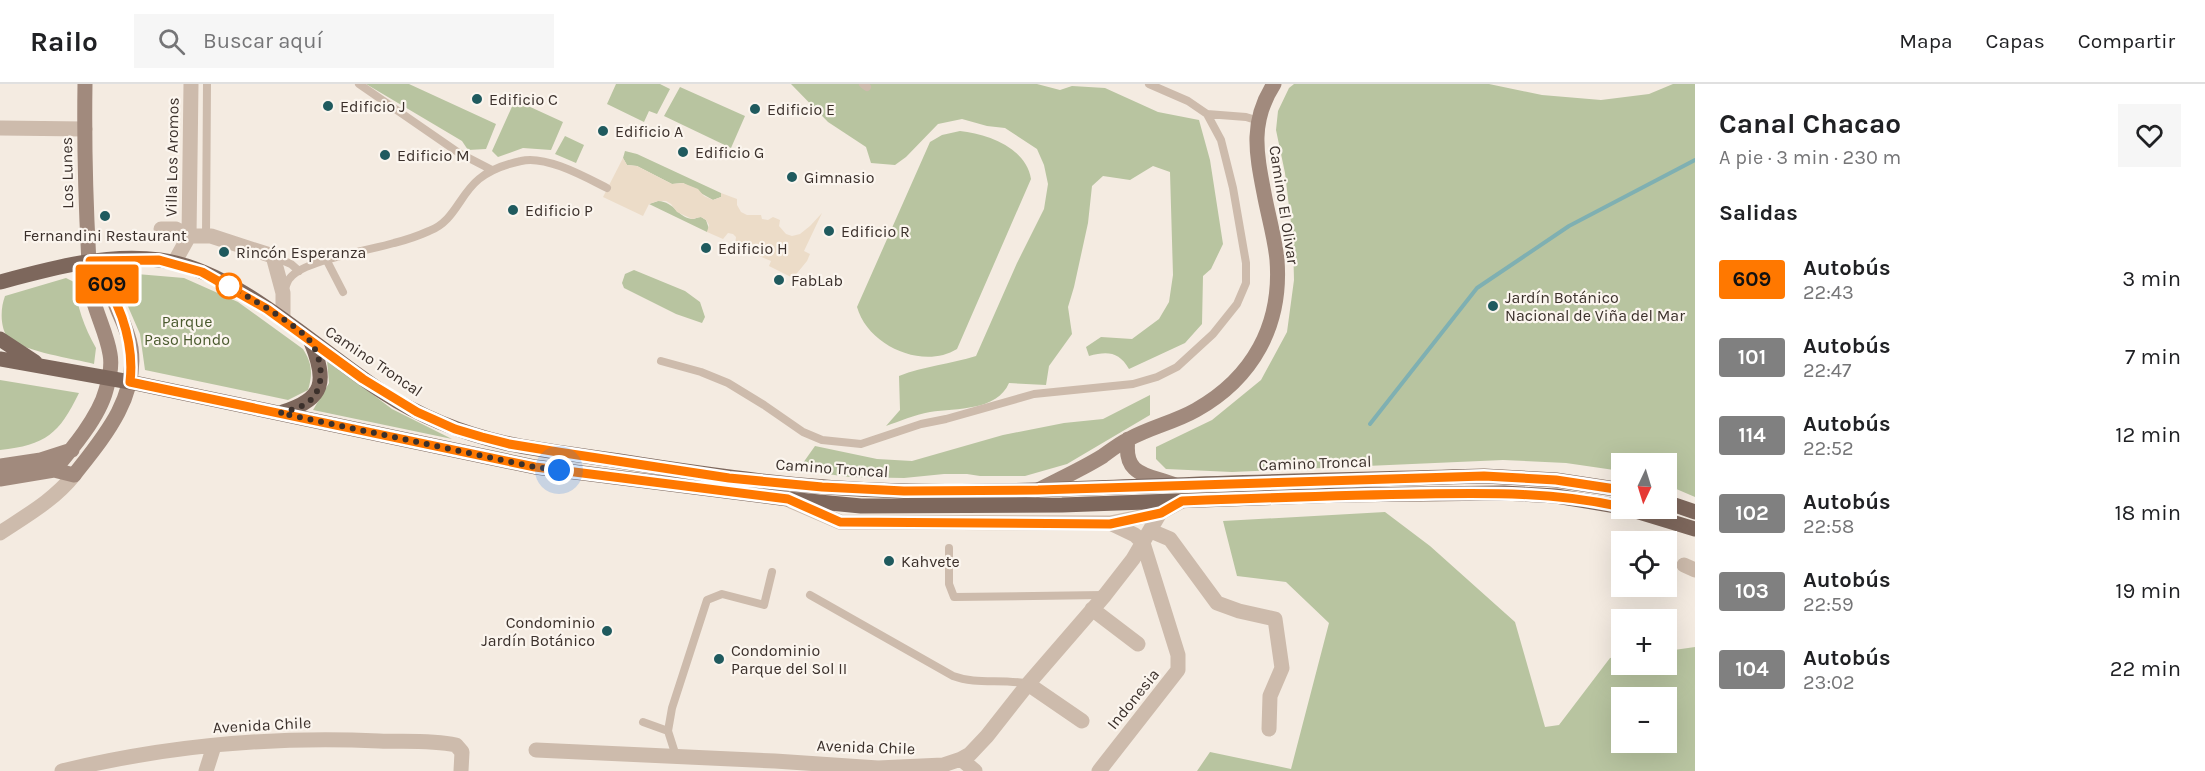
<!DOCTYPE html>
<html lang="es">
<meta charset="utf-8">
<style>
:root{--surface:#fff;--page:#f6f6f6;--text:#202124;--muted:#757577;--line:#e0e0e0}
body{margin:0;font-family:Karla,sans-serif;background:var(--page);color:var(--text);height:100vh;display:flex;flex-direction:column;font-size:22px;white-space:nowrap}
*{box-sizing:border-box;margin:0}
p{font-size:20px;color:var(--muted)}
.icon{flex:none;width:33px;height:33px;fill:none;stroke:currentColor;stroke-width:2;stroke-linecap:round;stroke-linejoin:round}
.map{position:relative;flex:1;overflow:hidden}
.side{display:flex;flex-direction:column;background:var(--surface);width:510px}
.side>*{flex:none}
.badge{padding:0 12px;border-radius:4px;font-size:21px;line-height:39px}
.needle{width:39px;rotate:184deg}
.fabs{position:absolute;left:1611px;top:369px;display:grid;gap:12px}
.fabs a{display:grid;place-items:center;width:66px;height:66px;border-radius:0px;background:var(--surface);box-shadow:0 6px 24px #0002;font-size:30px}
.you{position:absolute;width:30px;height:30px;margin:-15px;border:4px solid #fff;border-radius:50%;background:#1a73e8;box-shadow:0 0 0 9px #1a73e833}
.map>.badge{position:absolute;translate:-50% -50%;box-shadow:0 0 0 3px #fff}
h2{padding:0 24px;font-size:22px;line-height:54px}
.round{display:grid;place-items:center;flex:none;width:63px;height:63px;border-radius:0px;background:var(--page)}
.head{display:flex;align-items:center;justify-content:space-between;height:102px;padding:0 24px}
h1{font-size:28px;font-weight:700;line-height:45px}
ul{padding:0;list-style:none}
li{display:flex;align-items:center;gap:18px;height:78px;padding:0 24px}
li div{flex:1}
li b{display:block;font-size:22px}
li em{font-style:normal}
li .badge{min-width:66px;font-weight:700;text-align:center}
header{display:flex;align-items:center;gap:36px;box-sizing:border-box;height:84px;padding:0 30px;background:var(--surface);border-bottom:2px solid var(--line)}
header strong{font-size:28px}
nav{display:flex;gap:33px;margin-inline-start:auto;font-size:21px}
.search{width:420px;height:54px;background:var(--page);display:flex;align-items:center;gap:15px;box-sizing:border-box;padding:0 21px;border-radius:0px;color:var(--muted);font-size:22px}
main{display:flex;flex:1;min-height:0}
.map>svg:first-child{display:block}
</style>
<header>
<strong>Railo</strong>
<div class="search"><svg class="icon" aria-label="search" viewBox="0 0 24 24"><circle cx="10" cy="10" r="6"/><path d="M15 15l6 6"/></svg>Buscar aquí</div>
<nav><a>Mapa</a><a>Capas</a><a>Compartir</a></nav>
</header>
<main>
<div class="map">
<svg width="1695" height="687" viewBox="0 0 1695 687">
<rect width="100%" height="100%" fill="#f4ebe1"/>
<!-- green -->
<path fill="#b8c4a0" fill-rule="evenodd" d="M366,0H409L496,40L486,65L468,66L462,57Z
M616,0H660L670,5L657,30L649,27L644,38L607,20Z
M791,0H1037L1060,6L1072,2L1105,4L1158,28L1199,36L1210,76L1223,160L1211,185L1203,192L1202,240L1185,259L1129,285C1119,268 1108,267 1089,272L1086,263L1101,253L1132,255L1159,235L1169,218L1173,191L1170,88L1153,82L1130,96L1103,92L1092,102L1088,139L1074,203L1068,223L1072,250L1049,282L1046,301L1009,299C997,327 957,324 930,328C914,331 900,337 886,342L900,326L899,292C924,282 951,280 976,272L1017,179L1044,125L1048,100L1044,81L1037,65L1005,44L987,42L962,35L938,40L906,73L895,81L871,79L866,63L828,38Z
M1294,0H1489L1542,11L1601,16L1649,10L1673,0H1695V413L1667,401L1666,380H1622L1621,387L1566,379L1503,376L1232,388L1166,385L1156,375V363L1212,336L1261,296L1287,248L1294,196L1293,156L1285,89L1276,46L1278,27L1289,4Z
M680,3L745,32L731,64L664,32Z
M515,16L563,38L551,66L523,64L498,73L492,67Z
M960,47C987,50 1026,63 1031,95L957,265C923,286 868,262 857,223L930,58L942,51Z
M565,52L584,61L576,79L555,70Z
M625,67L637,70L721,109V113L713,116L683,99L672,100L637,82L627,81L623,74Z
M658,117C675,118 677,133 692,135C695,135 698,133 701,133L706,136L709,145L707,148L649,120Z
M634,186L685,207L700,218L705,233L702,239L676,230L624,204L622,199L625,190Z
M113,188L184,194L238,218L303,265C312,279 313,290 308,306L288,316L145,286L140,250Z
M66,194L74,198C77,222 84,243 96,264L94,280C71,274 27,268 9,255C0,245 0,225 5,212Z
M327,276L392,325L452,355L313,326L329,299Z
M0,296L79,309C59,350 46,361 0,366Z
M1150,311V331L1067,380L1025,392H980L967,390H944L904,394L849,393L798,386L815,362L877,375L912,377L1003,351L1064,339L1103,335Z
M1385,428L1430,462L1515,538L1545,643L1559,641L1610,574L1621,572L1622,580H1666L1667,567L1695,563V687H1197L1210,668L1291,685L1329,539L1286,498L1237,492L1223,437ZM1622,614H1666V658H1622Z"/>
<!-- plaza -->
<path fill="#ecdcc8" d="M623,74L627,81L637,82L672,100L683,99L698,105L704,112L713,116L721,113V109L737,115V121L741,128L747,131H761L762,135L768,136L773,133L780,136L779,142L786,150L792,152L800,150L810,142L822,129L804,167L810,170L807,177L793,194L769,182L771,177L759,172L761,161L752,160L747,166L735,161L736,153L733,150L728,149L723,155L707,148L709,141L706,136L701,133L692,135L677,128L671,120L666,117H658L649,120L643,132L603,113Z"/>
<g fill="none" stroke-linecap="round" stroke-linejoin="round">
<!-- stream -->
<path stroke="#7fb0b2" stroke-width="4" d="M1370,340L1477,204L1569,142L1695,76"/>
<!-- lane -->
<path stroke="#cdbbac" stroke-width="8" d="M359,0L459,69L492,86
M863,0L867,3
M1149,0L1188,17L1207,30L1246,33L1259,37
M206,152L207,0
M275,173L291,180L299,187
M327,177L343,208
M284,206C286,203 287,197 290,194C304,176 371,166 394,159C406,156 418,152 429,147C455,137 459,111 479,95C490,86 507,80 521,77C546,71 585,93 607,104
M661,277L701,288L728,299L764,321L803,348L822,356L861,360L921,340L946,335L1034,310L1133,300L1157,293L1177,283L1213,250L1237,220L1246,199V179L1233,104L1221,56L1207,30
M949,464V500L954,513L1103,511
M810,511L953,592C977,601 1003,594 1028,600
M643,638L668,647L676,672
M668,647L672,624L707,516L722,510L764,521L772,488"/>
<!-- street -->
<path stroke="#cdbbac" stroke-width="15" d="M0,44L85,45
M161,145H176L189,152L191,0
M174,179L189,152H211L273,172L283,209V236
M791,417L840,438L1110,439L1160,429
M1110,439L1135,451L1143,459
M1151,447L1170,455L1217,519L1239,527L1275,535L1282,584L1270,612L1269,645
M0,449C27,431 54,416 74,391
M1684,481L1695,486
M1092,525L1138,560
M1028,600L1082,637
M536,666L775,677L878,684L943,681L961,675L970,670L987,652L1028,600L1105,511L1133,475L1160,429L1182,417
M961,675L975,687
M62,687C166,662 273,652 379,657C404,658 431,656 456,661L462,668L461,687
M206,687L214,662
M1099,687L1178,586V571L1143,459"/>
<!-- secondary -->
<path stroke="#a18a7d" stroke-width="15" d="M1128,355C1123,392 1146,390 1175,401
M0,382L41,376L72,366
M54,386C72,365 99,333 106,306C109,296 112,280 110,270C106,245 91,222 90,196C86,131 84,65 85,0
M0,395L54,386L74,391C103,354 138,314 131,264C129,251 124,240 119,229C110,207 105,195 90,176
M1038,406C1060,395 1082,385 1103,372C1111,366 1120,359 1129,355C1151,343 1175,338 1196,326C1253,294 1282,241 1277,176C1275,154 1268,131 1264,109C1256,68 1250,37 1274,0"/>
<!-- primary -->
<path stroke="#7d675c" stroke-width="15" d="M0,198C52,184 106,169 160,176C238,186 318,267 384,309C421,333 462,349 505,359C542,367 581,371 619,377C714,392 808,405 904,407C994,409 1084,404 1174,401C1277,397 1380,395 1484,392L1556,396L1622,406
M0,255L35,278
M0,275L130,298L535,383L788,415L861,422L1062,421L1341,411L1504,409L1556,412L1622,423
M283,328C325,315 327,297 311,258
M1666,418L1695,428
M1626,424L1695,445"/>
</g>
<g fill="none" stroke-linecap="round" stroke-linejoin="round">
<defs>
<path id="line" d="M1622,406L1556,396L1484,392L1038,406L904,407L822,403L729,394L558,368L509,360L482,353L455,345L417,328L363,295L267,225L202,188L159,176L90,177C117,209 135,255 130,298L535,383L788,415L840,438L1110,440L1161,429L1182,417C1262,414 1342,411 1422,410C1490,409 1556,408 1622,423"/>
</defs>
<!-- line casing -->
<use href="#line" stroke="#fff" stroke-width="14"/>
<!-- line -->
<use href="#line" stroke="#ff7800" stroke-width="9"/>
<!-- walk -->
<path stroke="#3b302b" stroke-width="6" stroke-dasharray="0 10.8" d="M229,202C246,211 300,243 310,257C324,276 327,310 302,322C295,325 287,327 280,329L535,383L559,386"/>
</g>
<!-- markers -->
<g fill="#1f5a5e" stroke="#fbf5ee" stroke-width="2">
<circle cx="477" cy="15" r="6"/>
<circle cx="328" cy="22" r="6"/>
<circle cx="755" cy="25" r="6"/>
<circle cx="603" cy="47" r="6"/>
<circle cx="683" cy="68" r="6"/>
<circle cx="385" cy="71" r="6"/>
<circle cx="792" cy="93" r="6"/>
<circle cx="513" cy="126" r="6"/>
<circle cx="105" cy="132" r="6"/>
<circle cx="829" cy="147" r="6"/>
<circle cx="706" cy="164" r="6"/>
<circle cx="224" cy="168" r="6"/>
<circle cx="779" cy="196" r="6"/>
<circle cx="1493" cy="222" r="6"/>
<circle cx="889" cy="477" r="6"/>
<circle cx="607" cy="547" r="6"/>
<circle cx="719" cy="575" r="6"/>
</g>
<circle fill="#fff" stroke="#ff7800" stroke-width="3" cx="229" cy="202" r="12"/>
<g text-anchor="middle" dominant-baseline="central" stroke-width="4.5" stroke-linejoin="round" paint-order="stroke">
<!-- poi labels -->
<g font-size="16" fill="#3b302b" stroke="#fbf5ee" text-anchor="start">
<text x="489" y="15">Edificio C</text>
<text x="340" y="22">Edificio J</text>
<text x="767" y="25">Edificio E</text>
<text x="615" y="47">Edificio A</text>
<text x="695" y="68">Edificio G</text>
<text x="397" y="71">Edificio M</text>
<text x="804" y="93">Gimnasio</text>
<text x="525" y="126">Edificio P</text>
<text x="841" y="147">Edificio R</text>
<text x="105" y="151" text-anchor="middle">Fernandini Restaurant</text>
<text x="718" y="164">Edificio H</text>
<text x="236" y="168">Rincón Esperanza</text>
<text x="791" y="196">FabLab</text>
<text x="1505" y="213">Jardín Botánico<tspan x="1505" dy="18">Nacional de Viña del Mar</tspan></text>
<text x="901" y="477">Kahvete</text>
<text x="595" y="538" text-anchor="end">Condominio<tspan x="595" dy="18">Jardín Botánico</tspan></text>
<text x="731" y="566">Condominio<tspan x="731" dy="18">Parque del Sol II</tspan></text>
</g>
<!-- street labels -->
<g font-size="16" fill="#3b302b" stroke="#fbf5ee">
<text transform="translate(172 73) rotate(-89)">Villa Los Aromos</text>
<text transform="translate(67 89) rotate(-91)">Los Lunes</text>
<text transform="translate(1284 121) rotate(81)">Camino El Olivar</text>
<text transform="translate(374 277) rotate(34)">Camino Troncal</text>
<text transform="translate(1315 379) rotate(-2)">Camino Troncal</text>
<text transform="translate(832 384) rotate(4)">Camino Troncal</text>
<text transform="translate(1133 615) rotate(-51)">Indonesia</text>
<text transform="translate(262 641) rotate(-3)">Avenida Chile</text>
<text transform="translate(866 663) rotate(2)">Avenida Chile</text>
</g>
<!-- park labels -->
<g font-size="16" fill="#4a5a2e" stroke="#fbf5ee">
<text x="187" y="237">Parque<tspan x="187" dy="18">Paso Hondo</tspan></text>
</g>
</g>
</svg>
<div class="fabs">
<a><svg class="needle" viewBox="-14 -14 28 28"><path d="M0-13l5 13h-10z" fill="#e53935"/><path d="M0 13l5-13h-10z" fill="#757577"/></svg></a>
<a><svg class="icon" aria-label="locate" viewBox="0 0 24 24"><circle cx="12" cy="12" r="6"/><path d="M12 2v4M12 18v4M2 12h4M18 12h4"/></svg></a>
<a>+</a>
<a>−</a>
</div>
<div class="you" style="left:559px;top:386px"></div>
<b class="badge" style="left:107px;top:200px;background:#ff7800;color:#111">609</b>
</div>
<section class="side">
<div class="head"><div><h1>Canal Chacao</h1><p>A pie · 3 min · 230 m</p></div><a class="round"><svg class="icon" aria-label="heart" viewBox="0 0 24 24"><path d="M12 20l-8-8c-3-5 5-10 8-4 3-6 11-1 8 4z"/></svg></a></div>
<h2>Salidas</h2>
<ul>
<li><span class="badge" style="background:#ff7800;color:#111">609</span><div><b>Autobús</b><p>22:43</p></div><em>3 min</em></li>
<li><span class="badge" style="background:#808080;color:#fff">101</span><div><b>Autobús</b><p>22:47</p></div><em>7 min</em></li>
<li><span class="badge" style="background:#808080;color:#fff">114</span><div><b>Autobús</b><p>22:52</p></div><em>12 min</em></li>
<li><span class="badge" style="background:#808080;color:#fff">102</span><div><b>Autobús</b><p>22:58</p></div><em>18 min</em></li>
<li><span class="badge" style="background:#808080;color:#fff">103</span><div><b>Autobús</b><p>22:59</p></div><em>19 min</em></li>
<li><span class="badge" style="background:#808080;color:#fff">104</span><div><b>Autobús</b><p>23:02</p></div><em>22 min</em></li>
</ul>
</section>
</main>
